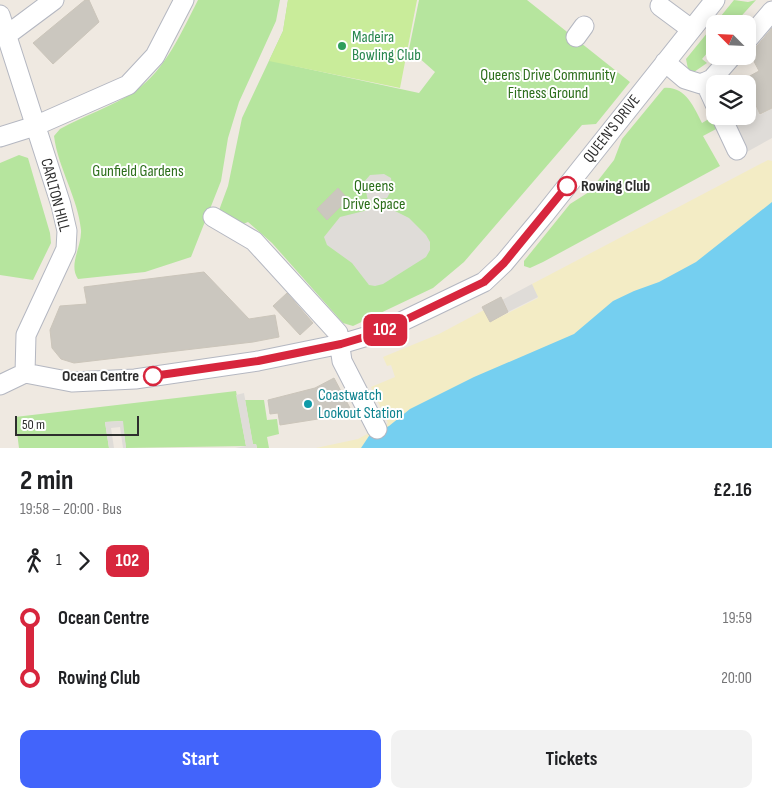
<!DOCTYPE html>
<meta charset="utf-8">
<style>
:root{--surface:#fff;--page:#f2f2f2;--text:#202124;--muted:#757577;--accent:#4264fb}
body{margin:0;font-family:"Sofia Sans Condensed",sans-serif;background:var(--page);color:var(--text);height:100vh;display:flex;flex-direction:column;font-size:19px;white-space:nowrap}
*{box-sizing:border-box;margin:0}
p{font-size:16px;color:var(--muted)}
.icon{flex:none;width:28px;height:28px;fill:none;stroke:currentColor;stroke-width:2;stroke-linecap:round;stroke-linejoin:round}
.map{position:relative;height:448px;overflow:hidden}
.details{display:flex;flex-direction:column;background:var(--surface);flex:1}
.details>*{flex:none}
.badge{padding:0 10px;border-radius:8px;font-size:18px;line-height:32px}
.needle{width:32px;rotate:294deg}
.tools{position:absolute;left:706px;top:15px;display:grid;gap:10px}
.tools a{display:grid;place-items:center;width:50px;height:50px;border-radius:10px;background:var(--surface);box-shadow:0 2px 12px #0003;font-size:25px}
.scale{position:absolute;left:15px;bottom:12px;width:124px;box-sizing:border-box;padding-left:5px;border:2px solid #2e2e2e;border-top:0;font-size:14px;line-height:18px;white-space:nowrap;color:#2e2e2e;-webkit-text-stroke:4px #fff;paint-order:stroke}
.map>.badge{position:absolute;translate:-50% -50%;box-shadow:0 0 0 2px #fff}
.legs{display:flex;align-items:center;gap:8px;height:55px;padding:0 20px;font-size:16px}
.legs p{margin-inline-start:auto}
.summary{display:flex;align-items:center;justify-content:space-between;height:85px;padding:0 20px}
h1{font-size:28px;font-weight:700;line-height:38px}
.primary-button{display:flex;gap:10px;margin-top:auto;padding:10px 20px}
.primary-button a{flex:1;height:58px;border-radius:10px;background:var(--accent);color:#fff;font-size:20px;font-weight:700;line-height:58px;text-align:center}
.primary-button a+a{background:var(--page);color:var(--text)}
ul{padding:0 20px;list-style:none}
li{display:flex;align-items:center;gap:18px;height:60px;font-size:19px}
li i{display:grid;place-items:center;width:8px;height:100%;margin:0 6px;background:currentColor}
li i::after{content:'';width:12px;height:12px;margin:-6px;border:4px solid;border-radius:50%;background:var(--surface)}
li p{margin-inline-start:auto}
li:first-child i{background:linear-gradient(#0000 50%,currentColor 0)}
li:last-child i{background:linear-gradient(currentColor 50%,#0000 0)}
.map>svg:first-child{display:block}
</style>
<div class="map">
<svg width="772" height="448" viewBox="0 0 772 448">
<rect width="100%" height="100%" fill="#efe9e1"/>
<!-- green -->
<path fill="#b6e59e" d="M198,0H280L276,21L239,102L228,138L221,181L191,257L145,272L78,279C68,264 82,247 81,230C78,198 58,168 54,136L60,129C85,115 112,107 135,91C165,71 182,31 198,0Z
M288,0L292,52L290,65L419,93L435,72L409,49L419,0H527L630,82L596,124L582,125L464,262L433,288L353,326L343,323L272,243L248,222L238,226L218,213L228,186L242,118L283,31Z
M734,0L748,2L756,0L734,24H715V44L702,59L707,63L694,72L688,69L686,59Z
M664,88C685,86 694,107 702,123L712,117L718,128L703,136L720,166L543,262L530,268L524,266V261L570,204L589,192L614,160L622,139Z
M19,155L28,158L50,233L51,243L33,280L0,275V163Z
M236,391L246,446L126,448L122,421L105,422L109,448H19L15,417Z
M245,400H264L267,420L277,419L279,434L267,437L269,448H257L256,444L253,445Z"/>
<!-- sand -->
<path fill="#f3ecc5" d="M768,160L772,161V408L616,448H316L358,439L388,423L371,387L395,377L391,365L387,366L383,357L439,334L484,310L490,322L538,298L532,284Z"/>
<!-- pitch -->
<path fill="#c9ec9a" d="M288,0H417L400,88L269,61L283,31Z"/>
<!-- plaza -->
<path fill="#dfdcd8" d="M752,98L760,115L772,108V138L745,153L727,116H748V100Z
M384,174L391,178L392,189L387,198L368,201L364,182L370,175Z
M376,208L391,209L409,218L426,235L430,242V250L426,257L383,284L375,286L369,285L352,263L327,245L324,237L340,217Z
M532,284L538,297L508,312L502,300Z
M244,393L253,444H256L257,448H235L246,446L236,395Z
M123,421L126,448H123L120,427L111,428L114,448H109L105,422Z"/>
<!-- water -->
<path fill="#75cff0" d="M772,202V448H361L369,436L389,426L410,409L474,377L574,334L613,301L634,291L659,282L696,262Z"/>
<!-- building -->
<path fill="#cbc7bf" stroke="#cbc5ba" d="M85,0H89L99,22L53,64L33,43Z
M772,28V108L760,114L752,97L748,99V77L759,71L748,50L757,46Z
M338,188L348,199L327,220L317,209Z
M204,272L249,319L275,315L279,337L253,342L74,363L61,359L52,348L50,330L60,306L87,304L84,287Z
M287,293L313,323L300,335L273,306Z
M501,297L508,312L490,322L482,307Z
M334,378L350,408L339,414L337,411L318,419L280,425L278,413L270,414L268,400L315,388Z"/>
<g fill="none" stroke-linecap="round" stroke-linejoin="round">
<defs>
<path id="minor" d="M660,6L691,29
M0,15L61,205L67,231L66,249L26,335L25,373
M7,35L54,0
M576,37L584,26
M748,39L772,11
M665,62L685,79L701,84L712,79L732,56
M705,82L715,104
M721,116L737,150
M0,137L35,126L128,85L155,56L184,0
M213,217L254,241L338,333L342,361L377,429
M25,373L72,382L135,379L258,361L341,344L378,333L484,282L504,263L544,215L715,0
M0,385L25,373"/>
</defs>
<!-- minor casing -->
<use href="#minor" stroke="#b4b7c1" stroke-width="21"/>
<!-- minor -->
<use href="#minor" stroke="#fff" stroke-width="19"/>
</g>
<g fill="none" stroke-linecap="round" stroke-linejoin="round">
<defs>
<path id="line-1" d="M153,376L258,361L341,344L378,333L484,282L504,263L567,186"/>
</defs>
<!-- line-1 casing -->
<use href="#line-1" stroke="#fff" stroke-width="11"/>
<!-- line-1 -->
<use href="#line-1" stroke="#d7263d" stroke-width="8"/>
</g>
<!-- markers -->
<circle fill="#2e9e5b" stroke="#fff" stroke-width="2" cx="342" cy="46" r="5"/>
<g fill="#fff" stroke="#d7263d" stroke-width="2.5">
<circle cx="567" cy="186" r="9"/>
<circle cx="153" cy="376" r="9"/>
</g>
<circle fill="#0f9aa8" stroke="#fff" stroke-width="2" cx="308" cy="404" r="5"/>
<g text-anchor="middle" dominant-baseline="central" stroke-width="4" stroke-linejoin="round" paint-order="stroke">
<!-- leisure labels -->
<g font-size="16" fill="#27864d" stroke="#fff" text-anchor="start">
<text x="352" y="37">Madeira<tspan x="352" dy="18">Bowling Club</tspan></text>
</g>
<!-- park labels -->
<g font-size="16" fill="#2c6e1b" stroke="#fff">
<text x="548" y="75">Queens Drive Community<tspan x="548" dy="18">Fitness Ground</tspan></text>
<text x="138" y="171">Gunfield Gardens</text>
<text x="374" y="186">Queens<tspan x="374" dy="18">Drive Space</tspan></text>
</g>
<!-- street labels -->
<g font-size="16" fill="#2e2e2e" stroke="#fff">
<text transform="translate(612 129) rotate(-52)">QUEEN'S DRIVE</text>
<text transform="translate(55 195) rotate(75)">CARLTON HILL</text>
</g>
<!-- stop labels -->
<g font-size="16" font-weight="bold" fill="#2e2e2e" stroke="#fff" text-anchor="start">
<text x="581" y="186">Rowing Club</text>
<text x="139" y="376" text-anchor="end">Ocean Centre</text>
</g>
<!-- culture labels -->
<g font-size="16" fill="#0d838f" stroke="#fff" text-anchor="start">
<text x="318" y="395">Coastwatch<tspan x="318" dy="18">Lookout Station</tspan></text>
</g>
</g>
</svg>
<div class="tools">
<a><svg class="needle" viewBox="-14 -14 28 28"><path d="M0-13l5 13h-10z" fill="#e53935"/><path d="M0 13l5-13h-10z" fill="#757577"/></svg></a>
<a><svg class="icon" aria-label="layers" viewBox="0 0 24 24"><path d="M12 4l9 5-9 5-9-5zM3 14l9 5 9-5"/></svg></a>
</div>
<div class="scale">50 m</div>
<b class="badge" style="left:385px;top:330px;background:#d7263d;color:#fff">102</b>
</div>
<section class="details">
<div class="summary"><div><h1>2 min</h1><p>19:58 – 20:00 · Bus</p></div><b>£2.16</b></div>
<div class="legs"><svg class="icon" aria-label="walk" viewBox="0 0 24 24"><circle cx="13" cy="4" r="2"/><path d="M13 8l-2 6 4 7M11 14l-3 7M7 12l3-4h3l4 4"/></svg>1<svg class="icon" aria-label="forward" viewBox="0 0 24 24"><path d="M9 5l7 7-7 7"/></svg><b class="badge" style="background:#d7263d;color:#fff">102</b></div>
<ul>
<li><i style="color:#d7263d"></i><b>Ocean Centre</b><p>19:59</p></li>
<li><i style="color:#d7263d"></i><b>Rowing Club</b><p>20:00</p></li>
</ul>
<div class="primary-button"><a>Start</a><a>Tickets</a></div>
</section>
